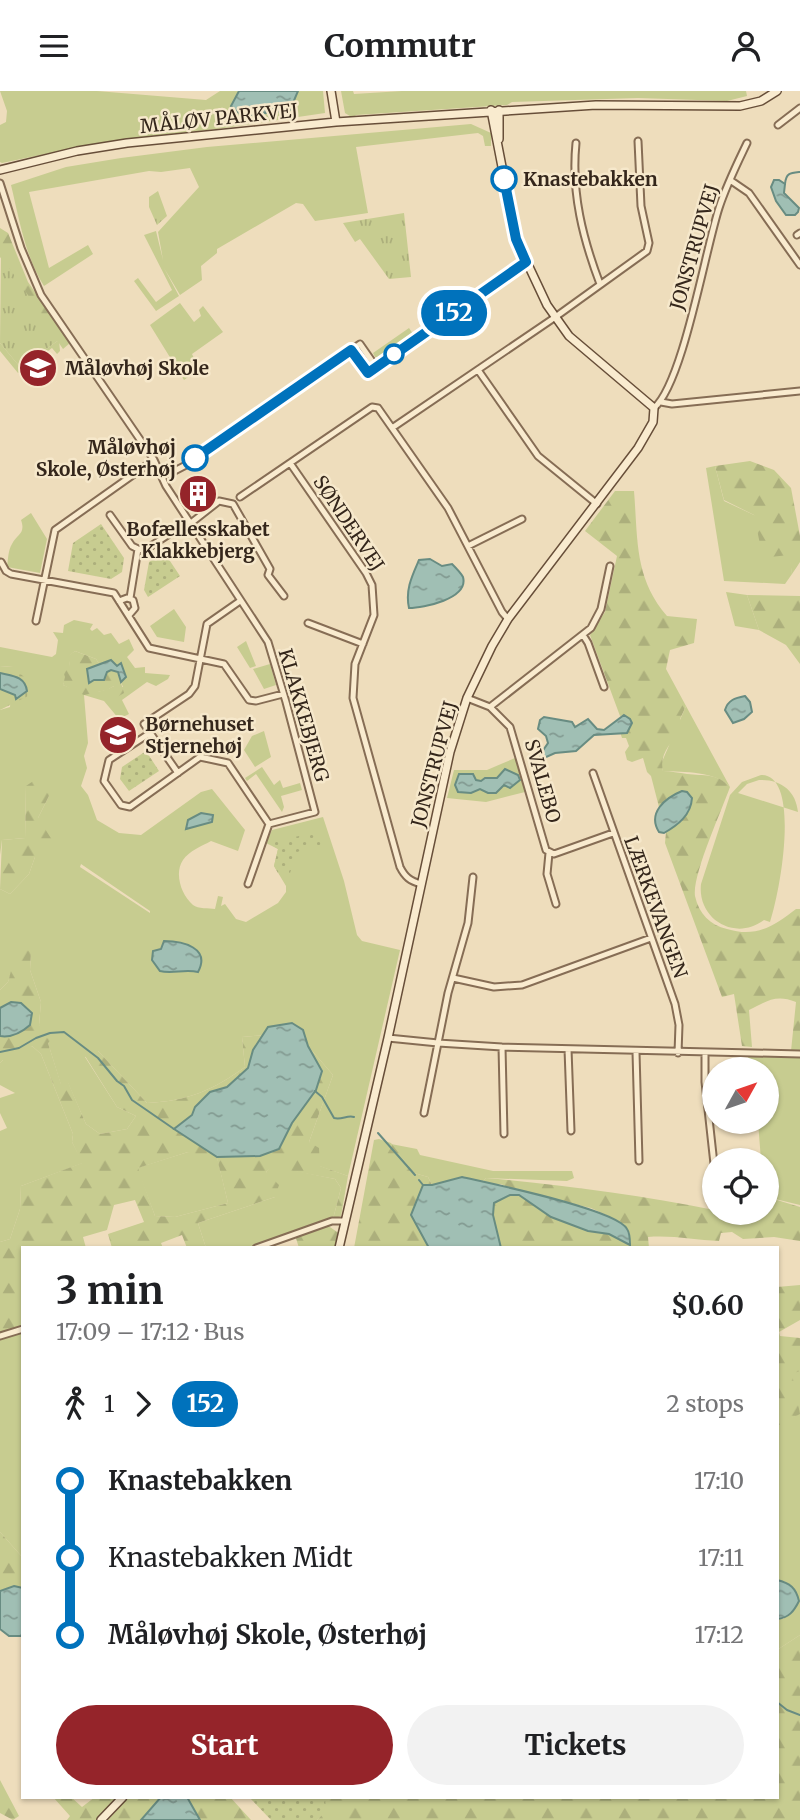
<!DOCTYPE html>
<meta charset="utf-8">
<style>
:root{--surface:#fff;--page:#f2f2f2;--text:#202124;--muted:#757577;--accent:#95242a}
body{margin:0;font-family:Merriweather,serif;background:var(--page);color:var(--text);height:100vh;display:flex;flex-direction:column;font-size:26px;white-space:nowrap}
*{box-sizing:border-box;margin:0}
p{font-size:23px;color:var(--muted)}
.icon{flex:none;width:38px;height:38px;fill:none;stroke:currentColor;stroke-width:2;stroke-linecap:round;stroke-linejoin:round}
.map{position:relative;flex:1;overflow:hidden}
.panel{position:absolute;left:21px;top:1155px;width:758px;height:553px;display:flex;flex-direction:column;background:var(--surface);border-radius:0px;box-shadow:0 2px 5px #0004}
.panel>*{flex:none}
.badge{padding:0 14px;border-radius:23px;font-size:24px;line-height:46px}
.needle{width:46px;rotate:50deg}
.controls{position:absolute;left:702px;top:966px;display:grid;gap:14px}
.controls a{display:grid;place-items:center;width:77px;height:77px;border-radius:50%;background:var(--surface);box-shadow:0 2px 5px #0004;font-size:35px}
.map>.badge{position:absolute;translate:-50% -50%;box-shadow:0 0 0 4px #fff}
.legs{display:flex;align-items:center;gap:10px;height:77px;padding:0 35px;font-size:23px}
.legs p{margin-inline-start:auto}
.overview{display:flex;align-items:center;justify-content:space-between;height:119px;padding:0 35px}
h1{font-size:38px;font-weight:700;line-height:52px}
.button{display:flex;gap:14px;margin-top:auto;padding:14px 35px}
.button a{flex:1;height:80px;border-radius:42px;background:var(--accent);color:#fff;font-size:28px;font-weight:700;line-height:80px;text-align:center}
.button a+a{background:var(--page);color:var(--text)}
ul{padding:0 35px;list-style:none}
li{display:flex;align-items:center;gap:24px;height:77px;font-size:26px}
li i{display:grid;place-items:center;width:10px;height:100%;margin:0 9px;background:currentColor}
li i::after{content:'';width:18px;height:18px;margin:-9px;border:5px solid;border-radius:50%;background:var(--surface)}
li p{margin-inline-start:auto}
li:first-child i{background:linear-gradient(#0000 50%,currentColor 0)}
li:last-child i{background:linear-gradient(currentColor 50%,#0000 0)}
header{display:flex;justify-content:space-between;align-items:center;height:91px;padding:0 35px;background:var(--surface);font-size:32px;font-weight:700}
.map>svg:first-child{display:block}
</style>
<header><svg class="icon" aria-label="menu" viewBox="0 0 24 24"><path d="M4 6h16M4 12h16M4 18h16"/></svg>Commutr<svg class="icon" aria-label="person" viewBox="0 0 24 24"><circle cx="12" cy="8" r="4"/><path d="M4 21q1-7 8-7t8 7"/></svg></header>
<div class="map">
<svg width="800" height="1729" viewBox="0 0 800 1729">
<defs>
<pattern id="forest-firs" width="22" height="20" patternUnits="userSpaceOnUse" patternTransform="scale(1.75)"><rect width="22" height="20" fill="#c7cc90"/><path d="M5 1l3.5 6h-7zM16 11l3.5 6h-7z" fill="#acaf7c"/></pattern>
<pattern id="wetland-marsh" width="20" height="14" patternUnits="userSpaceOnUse" patternTransform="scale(1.75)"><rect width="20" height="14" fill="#c7cc90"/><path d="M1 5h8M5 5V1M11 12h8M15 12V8" fill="none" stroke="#acaf7c"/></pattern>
<pattern id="park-tufts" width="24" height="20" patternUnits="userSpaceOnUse" patternTransform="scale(1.75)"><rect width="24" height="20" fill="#c7cc90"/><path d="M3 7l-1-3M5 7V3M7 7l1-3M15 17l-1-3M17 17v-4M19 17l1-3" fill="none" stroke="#acaf7c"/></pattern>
<pattern id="garden-dots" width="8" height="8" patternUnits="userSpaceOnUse" patternTransform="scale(1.75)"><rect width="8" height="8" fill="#c7cc90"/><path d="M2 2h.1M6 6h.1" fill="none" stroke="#acaf7c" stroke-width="1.8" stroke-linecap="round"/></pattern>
<pattern id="water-ripples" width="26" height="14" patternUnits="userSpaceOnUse" patternTransform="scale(1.75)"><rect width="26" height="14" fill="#a0bfb4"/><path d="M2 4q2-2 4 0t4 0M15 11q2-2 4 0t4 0" fill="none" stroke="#839b92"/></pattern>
</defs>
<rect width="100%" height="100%" fill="#eeddbc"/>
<!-- grass -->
<path fill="#c7cc90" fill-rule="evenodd" d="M0,0H97L206,9L220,0H323L325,22L224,37L98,52L2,72L0,71V34L6,31L7,20Z
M341,0H353L354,3L402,0H746L747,5L727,10L638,7L512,11L507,14L356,24L353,27L345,22Z
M471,33L491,42V55H485L483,45L478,42L356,56L368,122L315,130L303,113L296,112L217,158V162L201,175L202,189L180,204L164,177L179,205L156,220L134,190L138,187L156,211L172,199L144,144L156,140L163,169L158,141L199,96L190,77L161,81L149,80L29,101L49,177L88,154L93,163L44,195C25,165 19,127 11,94L66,76L121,67L207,56Z
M180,212L194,231L201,225L199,219L203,215L223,241L192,263L199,278L184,289L150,234Z
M409,237L413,243L381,266H375L373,262Z
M59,249L60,260L57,263L52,257L18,282L0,260V252L20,276Z
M715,375L724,410L754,424L790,463L792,483L785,493L724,490L706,377Z
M31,422L47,448L40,482L7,476C8,470 8,459 12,453C17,443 26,443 21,429Z
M726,501L747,504L759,539L735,535Z
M174,518L186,536L184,551L157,546L150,535Z
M74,529L93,533L90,538L92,540L97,537L104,544L111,542L119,553L129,548L134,559L127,566L135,577L145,576V582L170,584L168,588L156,595L147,591L122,609L129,623L119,628L104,610L84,604L88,652L84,665L87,677L81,695L88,704L97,729L119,742L141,744L201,701L212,698L245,739L238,760L211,750C202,755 189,760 183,769C174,782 181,804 193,814C198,818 209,817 215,818L218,805L223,806L221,815L225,813L236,828L246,831L278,812L286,801V795L274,775L278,758L266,752L272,739L323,726L344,790L357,844L362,850L400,859L348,1085L319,1075L309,1051L333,984L308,955L303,939L268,936L264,944L242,946L245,976C213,999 188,1010 147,1012L98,960L85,966L117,1016L136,1025L127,1038L100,1043L86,1033L68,992L61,994L48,952L39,934L41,911L30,879L31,862L13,876L8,891L0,899V798L10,803L29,783L35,766L38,727L49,705L26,695L25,747L2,749L0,764V619L10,616L13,576L0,575V556L52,566L56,563L58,549L53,541L63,542L64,534ZM75,560L96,568L100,574L111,569L117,575L121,573L126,586L121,591L123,596L115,597L114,595C97,605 80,601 63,594L70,575L69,565ZM81,773L150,820V822L80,776Z
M246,550L256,575L250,577L237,556Z
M270,573L276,594L264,598L253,578Z
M686,615L730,696C716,680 684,681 663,680L661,673Z
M264,640L271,666L255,676L244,659L252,645Z
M515,667L525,701L486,711L447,707L454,679H487ZM473,683L476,689L481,690L485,687H497L499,685L518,684C499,697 490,693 471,702Z
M262,676L274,694L280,689L283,697L300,692L302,699L281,705L284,716L282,721L256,683L247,690L245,687Z
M761,684C800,683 782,794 770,831L764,829C735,851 697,828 701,793L730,704L742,691ZM759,689C781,688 796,700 798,721L738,702L747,693Z
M32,955L41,963L73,1043L72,1051L83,1072L21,1095L20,1118L10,1148L0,1151V1040L7,1037L0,1022V1007L15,1002L0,994V972L3,969Z
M748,965H800V1114L767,1106L766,1069H761L758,1031H766V978H753V976L749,975Z
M391,1053L417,1058L420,1064L493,1080H572L574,1087L567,1090L486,1087L482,1091L462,1086L432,1094L428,1086L414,1082Z
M188,1061L217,1066L228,1112L175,1126L155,1125L137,1077Z
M272,1075L335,1088L341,1097L333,1128L249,1157H206L198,1132L275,1106L266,1081Z
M23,1240V1467L0,1441V1247Z
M789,1272L800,1273V1544L777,1559V1528H784L786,1491L777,1489V1334L799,1323Z"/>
<!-- forest -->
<path fill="url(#forest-firs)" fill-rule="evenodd" d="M0,137L8,142L28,191L70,252L63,258L0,166Z
M750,370L774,379L791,397L800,445V471L792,483L789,464L770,466L761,458L754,424L724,409L715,375Z
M615,400H634C638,448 634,487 667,525L697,528L694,552L670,559L666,578L686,615L680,628L682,642C670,650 659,665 663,680C671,680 679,682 687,683C704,685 717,682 730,696C722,719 692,784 695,805C699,823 710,834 727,838C756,847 774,835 796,818H800V961L791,960L796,911C776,903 767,910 749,919L752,956L742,955L734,903L722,906L665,752L666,741L684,727L692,712L668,708L659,716L651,685L647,681L643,667L632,671L627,669L625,661L629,655L626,647H622L620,641L627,642L632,632L631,629L624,624L620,625L590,544L605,521L617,465L585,440Z
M747,504L800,505V573L786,554L759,539Z
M75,560L96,568L100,574L87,578L94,589L111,579L118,581L124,602L112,609L114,595L107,599L84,604L63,594L65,586L62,577L70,575L68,565Z
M39,686L41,690L48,694L49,705L38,727L54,752L47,763L35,766L29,783L10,803L0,798L2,749L25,747L26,695Z
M25,856L31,862L30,879L41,911L39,934L56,944L48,952L61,993L68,991L86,1033L100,1043L127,1038L136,1025L117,1016L85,965L87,958L98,960L147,1012C188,1010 213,999 245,976L242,946L264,944L253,959L248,977L227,996L209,1001L195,1016L192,1024L260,1065L278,1058L286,1031L322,980L308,955L333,984L309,1051L319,1057L320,1075L348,1085L341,1125L333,1128L341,1097L335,1088L272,1076L266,1081L279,1094L275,1106L198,1132L206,1157H187L182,1144L161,1152L163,1157H112L108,1143L144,1131L135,1109L114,1114L107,1139L83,1146L86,1157H23V1240L0,1247V1151L10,1148L20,1118L21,1095L82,1072L72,1051L73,1043L41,963L32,955L16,973L3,969L0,972V899L8,891L17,858ZM188,1061L211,1076L217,1067L228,1112L175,1126L155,1125L138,1077Z
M379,1048L391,1052L414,1082L428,1086L432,1094H423L411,1124L429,1157H354L374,1049Z
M486,1087C563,1094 639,1104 714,1119V1122L742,1124L766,1122L767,1111L777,1109L800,1116V1150L774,1146L743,1148L732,1141L721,1142L719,1150C695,1149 672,1144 648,1146L649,1157H501L493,1124L494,1112C502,1107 510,1102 520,1105C532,1109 541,1120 553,1126C575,1137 600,1138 621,1149V1131L591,1117L514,1099L501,1093L490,1095L482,1091Z
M327,1134L340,1143L336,1157H299L295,1144Z
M800,1194V1229L779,1241L780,1245L800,1247V1280L792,1283L800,1323L777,1335V1196Z
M0,1441L23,1467V1497L14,1495L0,1500Z
M800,1544V1729H317L325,1720V1706H777V1559Z
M0,1689L19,1725L13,1729L0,1722Z
M53,1706H71L82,1716L95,1706H117L96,1729H67L70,1725Z
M129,1706H230L251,1729H108Z"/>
<!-- wetland -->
<path fill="url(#wetland-marsh)" d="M0,575L13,576L34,595L32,603L0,619V598L15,604L17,585L0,582Z"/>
<!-- park -->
<path fill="url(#park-tufts)" d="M158,100L167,125L157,134L149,116V106Z
M404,122L411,186L389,188L360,148L355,151L343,132Z
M1,165L59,249L20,276L0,252Z"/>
<!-- garden -->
<path fill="url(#garden-dots)" d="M101,433L124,467L122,481L111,488L68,480L73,452Z
M164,461L180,485L148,506L144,499L149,471Z
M146,660L159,680L129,700L120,688L122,676Z
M318,740L321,754L297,761L290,782H278L274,775L278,758L273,755L272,752Z
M249,1706H325L326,1720L317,1729H271Z"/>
<!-- water -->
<path fill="url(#water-ripples)" stroke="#688c82" stroke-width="2" d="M239,0H298L290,19L242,25L231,15Z
M774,89H779L785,93L784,102L799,117L798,121L795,124H786L776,110L771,96Z
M430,468L442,475L452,473C455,476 461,482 463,486C469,508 423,517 409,517C405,499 412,485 419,469Z
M111,569L117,575L121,572L126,586L121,591L118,581L111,579L107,581L104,589H94L89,592L87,578Z
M0,582C12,585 25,585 27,600L16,608L15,604L0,598Z
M745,605L750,611L752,621L744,628L733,632L725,619C728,609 735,607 745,605Z
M624,624L630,628L632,632L627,642L594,644L576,660L555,662L535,671L548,652L546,645L538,638L540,629L544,626L572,631L575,636L588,628L597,638L604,639Z
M505,678L518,684L520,689L510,697L504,694L496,702H488L480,698L471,702L458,701L455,694L459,683H473L476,689L481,690L485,687H497Z
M682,700L687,701L692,707C691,724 678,734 664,742L659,741C647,722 665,707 682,700Z
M201,722L213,724L212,731L186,738L188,729Z
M164,850C183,850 211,857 198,881C185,878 172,883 160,880L152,869L153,860L161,858Z
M11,911L21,912L32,922L30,934C21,942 12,947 0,945V917Z
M292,932L303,939L308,955L322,980L316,999L292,1032L279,1058L260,1065L217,1066L174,1038L192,1024L195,1016L210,1001L227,996L248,977L253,959L268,936Z
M462,1086C488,1092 617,1118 627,1138C630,1142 630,1149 630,1154L609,1143L588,1140L551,1126L519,1104H510L494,1112L493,1124L501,1157H429L411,1124L423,1094H432Z
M777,1489C790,1492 796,1497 799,1510C794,1520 789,1527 777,1528Z
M14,1495L23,1497V1541L21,1545H9L0,1538V1500Z
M161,1706H187L200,1729H141Z"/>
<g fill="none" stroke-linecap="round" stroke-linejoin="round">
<!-- stream -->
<path stroke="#688c82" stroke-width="2" d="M785,93C786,82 790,82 800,81
M0,961L19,957L36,947L50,942L64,941L98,967L117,990L124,995L132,1009L174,1038
M315,1000L322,1006L334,1027C342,1029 347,1024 354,1026
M378,1042L415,1084
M419,1089L423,1094
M777,1566L778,1564
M777,1611L787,1619L800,1624"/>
<defs>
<path id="street" d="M778,34L800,17
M576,52C571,102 583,148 600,193
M730,89L749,102L800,174
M0,92L21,157L41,204L154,369L166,395L268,551L286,611L315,721L269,733L228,672L200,666L130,716L121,714L104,690L109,669L150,642
M797,144L800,142
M351,259L368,282L526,171
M478,279L538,365L597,413
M661,311L672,313L800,300
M654,317C683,292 705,160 719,117C726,95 737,73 747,52
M392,337L554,227L647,160L649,152L641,115L638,50
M290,372L366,482L372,494L374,524L355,573L353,607L400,776C405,786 410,790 421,793
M163,386L186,374L360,253L376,276
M240,406L372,316L378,317L448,417L502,521L508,528
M110,424L132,455L138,458
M191,432L219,410L233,413L270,478L268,484L284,505
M468,455L522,428
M138,458L145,459L189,430
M1,471L6,480L11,483L114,502L149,557L224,573L249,609L256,610L283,603
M130,507L138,458
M119,510L127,507L133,509L135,517L129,524
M36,530L55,439L154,369
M308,532L363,553
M583,544L588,552L604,596
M467,607L490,616L510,636L546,759L554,763L613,742
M490,616L591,537L601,518L610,475
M178,682L144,633L189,603L195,595L207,533L240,510
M593,682L675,913L679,934L678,962
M549,762L547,783L556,813
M248,793L269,733
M453,887L494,896L522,894L651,847
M388,947L438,952L502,956L800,963
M502,956L504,1043
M568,958L571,1040
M636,961L639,1070
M705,962V991L714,1073
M424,1022L448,902L468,832L473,786
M256,1157L332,1130H345
M0,1245L23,1238"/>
<path id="secondary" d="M331,0L336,31
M499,19V48
M0,79L77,60L127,52L336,31L596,14L740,15L761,10L777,0
M339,1157L388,947L450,661L467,607L492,555L508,528L638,357L653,331L654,317L569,245L547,214L516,148L491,19
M101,1729L123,1706"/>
</defs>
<!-- street casing -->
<use href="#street" stroke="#866d55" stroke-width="9"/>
<!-- secondary casing -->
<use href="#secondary" stroke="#674e39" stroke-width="10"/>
<!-- street -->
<use href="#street" stroke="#f9ebcf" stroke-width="5"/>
<!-- secondary -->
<use href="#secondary" stroke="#f9ebcf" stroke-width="7"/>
</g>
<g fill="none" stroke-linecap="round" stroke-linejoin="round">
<defs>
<path id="line-1" d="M195,367L351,259L368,282L526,171L516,148L504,88"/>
</defs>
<!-- line-1 casing -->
<use href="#line-1" stroke="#fff" stroke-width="16"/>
<!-- line-1 -->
<use href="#line-1" stroke="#0072bc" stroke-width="10"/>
</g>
<!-- icons -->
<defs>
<symbol id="school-disc" viewBox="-11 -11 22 22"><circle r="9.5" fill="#95242a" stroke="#f6e8cb"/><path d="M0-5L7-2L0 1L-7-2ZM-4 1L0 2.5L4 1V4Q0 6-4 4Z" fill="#fff"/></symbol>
<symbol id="building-disc" viewBox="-11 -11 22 22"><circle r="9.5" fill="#95242a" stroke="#f6e8cb"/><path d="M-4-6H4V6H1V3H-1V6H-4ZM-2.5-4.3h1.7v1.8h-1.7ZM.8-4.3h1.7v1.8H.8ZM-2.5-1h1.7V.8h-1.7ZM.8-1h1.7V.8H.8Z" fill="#fff"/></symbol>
</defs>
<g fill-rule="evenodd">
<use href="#school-disc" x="16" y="255" width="44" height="44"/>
<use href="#building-disc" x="176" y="381" width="44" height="44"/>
<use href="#school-disc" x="96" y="622" width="44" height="44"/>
</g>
<!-- markers -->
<g fill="#fff" stroke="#0072bc" stroke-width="3.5">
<circle cx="504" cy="88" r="12"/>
<circle cx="394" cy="263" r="9"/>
<circle cx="195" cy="367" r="12"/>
</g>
<g text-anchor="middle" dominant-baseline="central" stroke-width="5" stroke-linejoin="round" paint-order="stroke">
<!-- street labels -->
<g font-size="19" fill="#34261b" stroke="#f6e8cb">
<text transform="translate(219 27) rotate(-6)">MÅLØV PARKVEJ</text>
<text transform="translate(694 156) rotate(-74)">JONSTRUPVEJ</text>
<text transform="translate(349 432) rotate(56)">SØNDERVEJ</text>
<text transform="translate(304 624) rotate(74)">KLAKKEBJERG</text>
<text transform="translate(434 673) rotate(-75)">JONSTRUPVEJ</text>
<text transform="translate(543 690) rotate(74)">SVALEBO</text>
<text transform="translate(656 816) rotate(70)">LÆRKEVANGEN</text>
</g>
<!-- stop labels -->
<g font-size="19" font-weight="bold" fill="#34261b" stroke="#f6e8cb" text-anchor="start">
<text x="523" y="88">Knastebakken</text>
<text x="176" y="356" text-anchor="end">Måløvhøj<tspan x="176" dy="22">Skole, Østerhøj</tspan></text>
</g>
<!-- poi labels -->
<g font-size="19" font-weight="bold" fill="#34261b" stroke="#f6e8cb" text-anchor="start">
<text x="65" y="277">Måløvhøj Skole</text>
<text x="198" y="438" text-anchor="middle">Bofællesskabet<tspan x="198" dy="22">Klakkebjerg</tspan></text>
<text x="145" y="633">Børnehuset<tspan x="145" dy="22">Stjernehøj</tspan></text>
</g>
</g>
</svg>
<div class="controls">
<a><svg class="needle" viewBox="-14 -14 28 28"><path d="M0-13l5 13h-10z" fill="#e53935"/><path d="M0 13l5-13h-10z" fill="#757577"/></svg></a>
<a><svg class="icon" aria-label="locate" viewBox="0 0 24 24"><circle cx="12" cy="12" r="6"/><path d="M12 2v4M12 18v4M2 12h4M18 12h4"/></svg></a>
</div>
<b class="badge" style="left:454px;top:222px;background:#0072bc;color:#fff">152</b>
<section class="panel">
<div class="overview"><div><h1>3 min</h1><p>17:09 – 17:12 · Bus</p></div><b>$0.60</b></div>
<div class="legs"><svg class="icon" aria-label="walk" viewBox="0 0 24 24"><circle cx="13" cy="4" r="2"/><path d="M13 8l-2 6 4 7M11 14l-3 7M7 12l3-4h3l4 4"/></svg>1<svg class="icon" aria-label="forward" viewBox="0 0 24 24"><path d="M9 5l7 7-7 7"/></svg><b class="badge" style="background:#0072bc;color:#fff">152</b><p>2 stops</p></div>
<ul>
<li><i style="color:#0072bc"></i><b>Knastebakken</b><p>17:10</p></li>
<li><i style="color:#0072bc"></i><span>Knastebakken Midt</span><p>17:11</p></li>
<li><i style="color:#0072bc"></i><b>Måløvhøj Skole, Østerhøj</b><p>17:12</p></li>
</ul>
<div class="button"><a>Start</a><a>Tickets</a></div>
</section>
</div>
